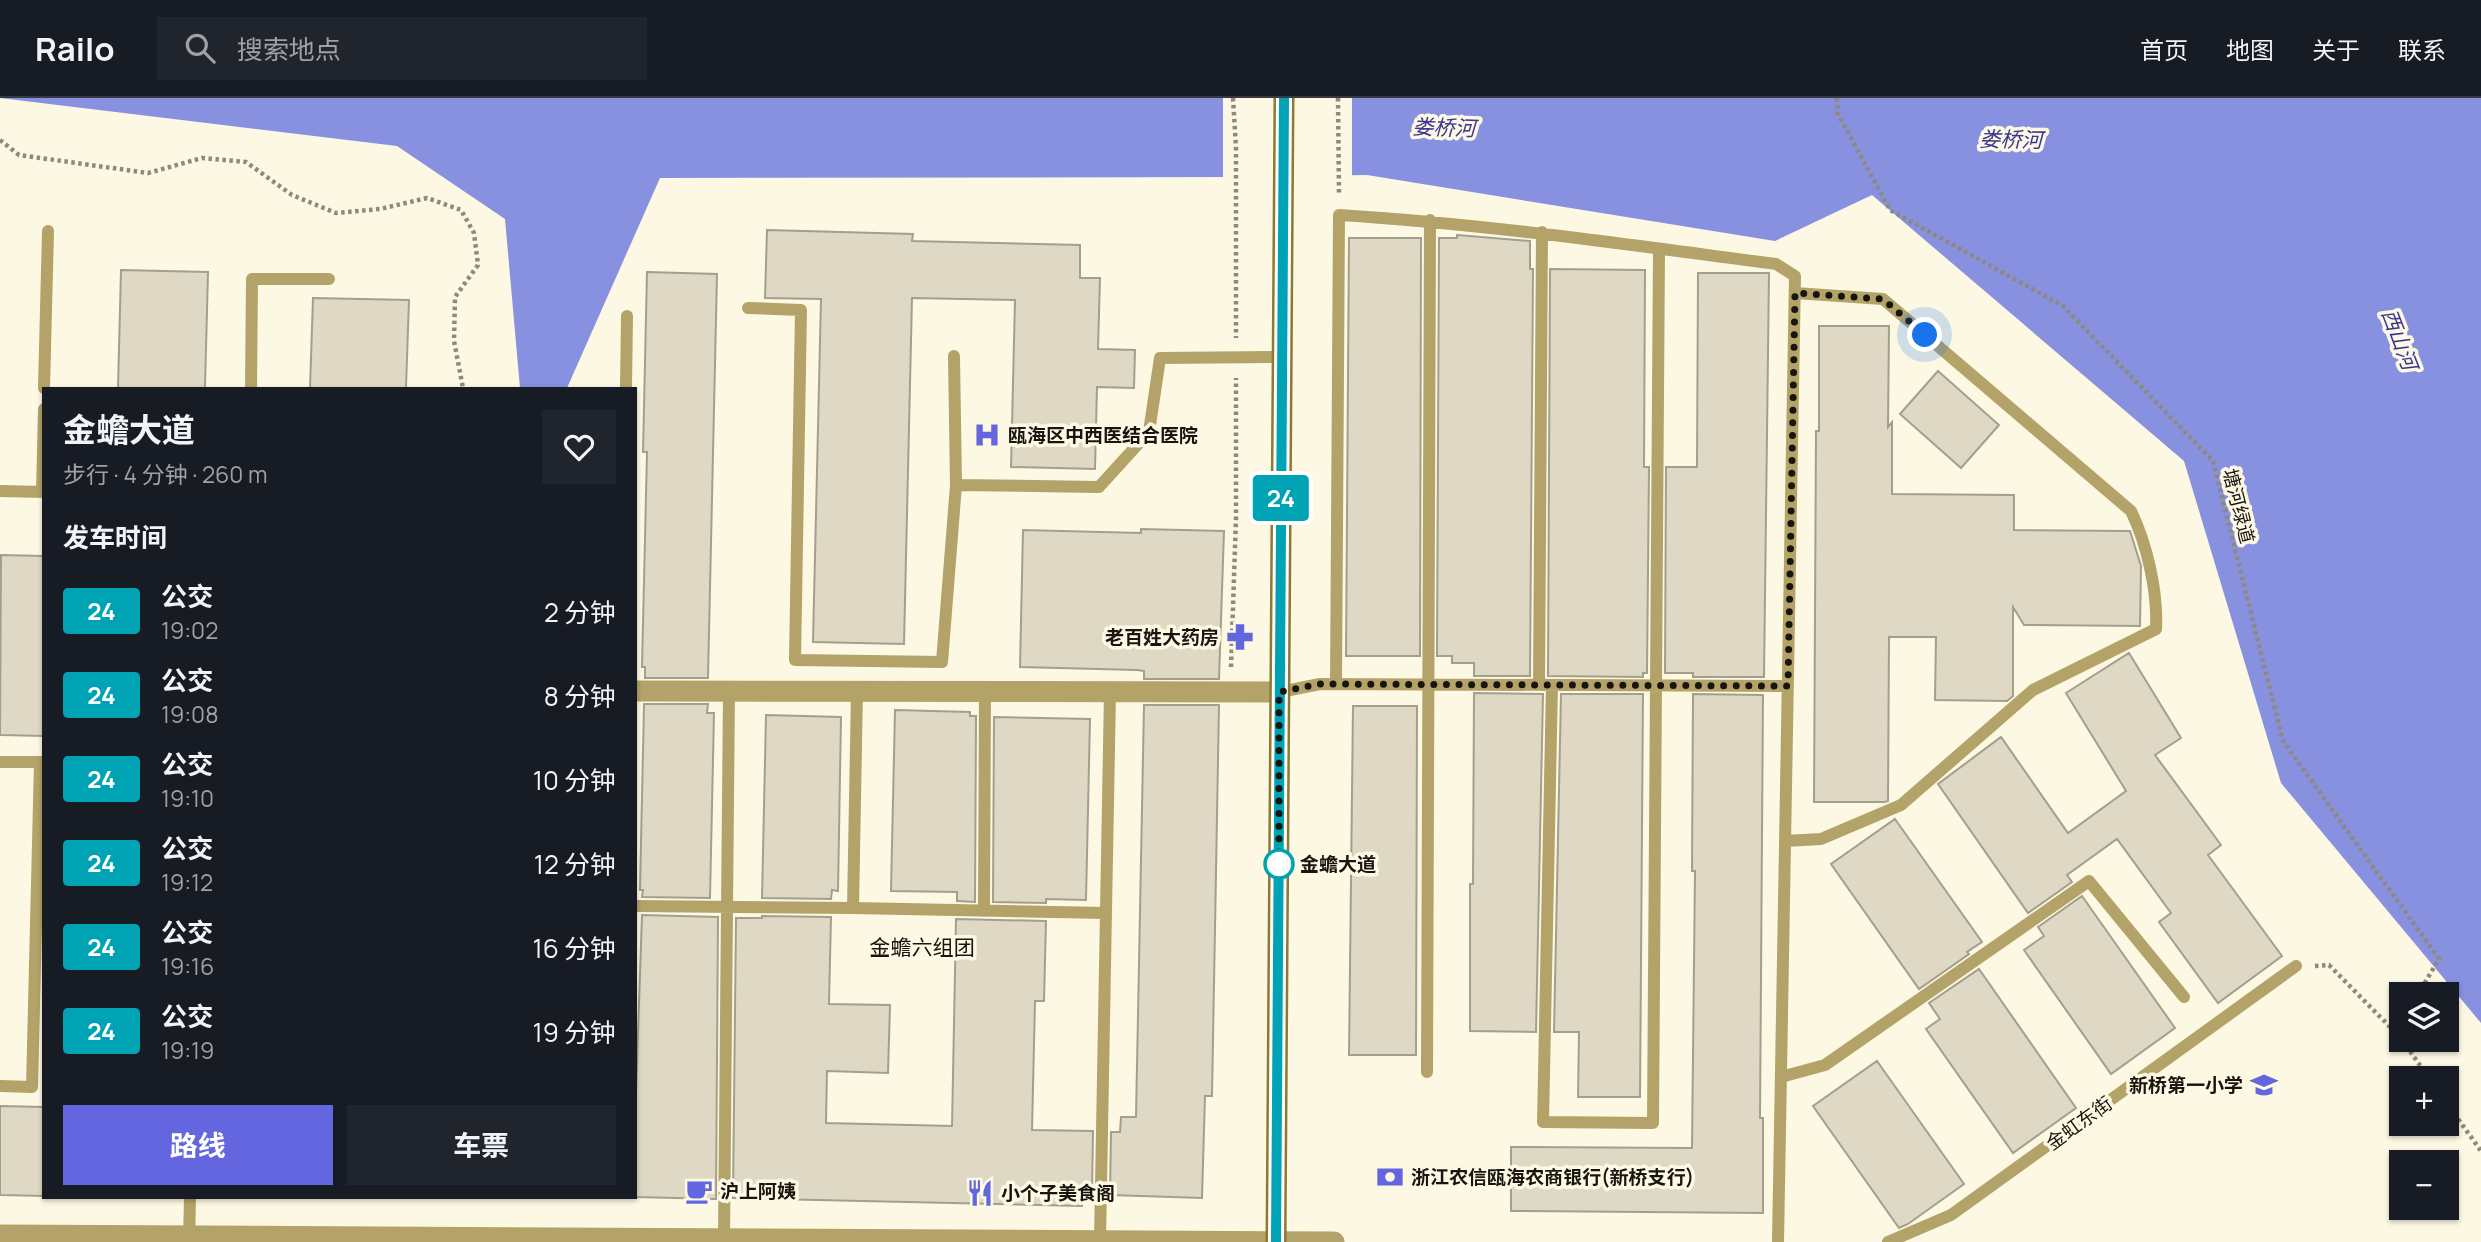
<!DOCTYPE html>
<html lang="zh">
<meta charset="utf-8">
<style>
:root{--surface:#171b24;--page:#20242c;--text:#f1f3f6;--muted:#9ea1a6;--line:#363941;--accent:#6466df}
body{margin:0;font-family:Manrope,"Noto Sans SC",sans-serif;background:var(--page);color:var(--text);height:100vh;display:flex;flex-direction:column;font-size:26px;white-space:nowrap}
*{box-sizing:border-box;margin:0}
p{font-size:23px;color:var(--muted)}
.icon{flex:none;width:38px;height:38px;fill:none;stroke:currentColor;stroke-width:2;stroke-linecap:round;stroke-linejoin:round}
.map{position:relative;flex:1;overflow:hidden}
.drawer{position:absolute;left:42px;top:289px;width:595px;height:812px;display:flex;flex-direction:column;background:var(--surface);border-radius:0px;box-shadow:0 2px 5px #0004}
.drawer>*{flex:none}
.badge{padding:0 14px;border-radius:5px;font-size:24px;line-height:46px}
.buttons{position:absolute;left:2389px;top:884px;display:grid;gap:14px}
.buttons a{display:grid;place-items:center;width:70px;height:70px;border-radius:0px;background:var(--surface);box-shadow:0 2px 5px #0004;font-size:35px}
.you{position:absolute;width:35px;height:35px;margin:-18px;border:5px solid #fff;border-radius:50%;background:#1a73e8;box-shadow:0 0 0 10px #1a73e833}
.map>.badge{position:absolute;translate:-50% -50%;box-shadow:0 0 0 4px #fff}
h2{padding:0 21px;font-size:26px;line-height:63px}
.round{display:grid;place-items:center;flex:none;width:74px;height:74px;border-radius:0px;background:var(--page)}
.head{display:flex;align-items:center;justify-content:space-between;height:119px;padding:0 21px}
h1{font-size:33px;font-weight:700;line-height:52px}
.primary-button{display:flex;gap:14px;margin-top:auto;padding:14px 21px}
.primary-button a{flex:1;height:80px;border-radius:0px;background:var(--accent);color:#fff;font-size:28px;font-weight:700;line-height:80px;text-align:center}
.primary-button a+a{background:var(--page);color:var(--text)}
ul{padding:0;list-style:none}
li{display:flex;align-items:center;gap:21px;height:84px;padding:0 21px}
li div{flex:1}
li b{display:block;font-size:26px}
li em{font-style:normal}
li .badge{min-width:77px;font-weight:700;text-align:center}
header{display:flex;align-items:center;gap:42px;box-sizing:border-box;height:98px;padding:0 35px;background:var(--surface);border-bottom:2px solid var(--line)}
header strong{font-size:33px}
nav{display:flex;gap:38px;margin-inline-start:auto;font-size:24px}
.search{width:490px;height:63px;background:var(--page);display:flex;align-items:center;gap:18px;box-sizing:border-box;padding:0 24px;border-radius:0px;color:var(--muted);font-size:26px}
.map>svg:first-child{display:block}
</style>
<header>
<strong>Railo</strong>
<div class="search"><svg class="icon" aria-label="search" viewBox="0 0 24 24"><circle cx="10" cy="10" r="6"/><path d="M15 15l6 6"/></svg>搜索地点</div>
<nav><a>首页</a><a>地图</a><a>关于</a><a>联系</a></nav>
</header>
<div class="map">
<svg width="2481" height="1144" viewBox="0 0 2481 1144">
<rect width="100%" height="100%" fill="#fdf8e4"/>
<!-- water -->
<path fill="#8890e0" d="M0,0H2481V925L2281,685L2184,363L1872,97L1775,143L1367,77L1248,79L660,80L567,290H520L505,121L397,48Z"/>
<!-- pier -->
<path fill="#fdf8e4" d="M1223,0H1352V80L1223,83Z"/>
<!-- building -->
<path fill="#ded8c5" stroke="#a49e8c" stroke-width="2" d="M767,132L913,136L912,143L1080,147V180H1100L1098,251L1135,252L1134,290L1097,289L1095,371L1011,369L1015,202L912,200L904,546L813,544L821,201L765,200Z
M1457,137L1530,143V171H1533L1530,578H1474V565H1452V558H1437L1439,140H1457Z
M1349,140H1421L1420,558H1346Z
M1550,171L1645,172L1644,369H1649L1647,575H1643V579L1548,578Z
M121,172L208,174L205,290H118Z
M647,174L717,176L708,580H645V569H642L647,354H643Z
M1698,175H1769L1764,579H1693V575H1665L1666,369H1697Z
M313,200L409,202L406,290H310Z
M1819,228H1889L1888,329L1892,324V396L2014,397V432L2130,433L2141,468L2140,528L2024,527L2013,509V598L2007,603L1935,602L1936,539H1889L1888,703L1885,704H1814L1816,333H1819Z
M1938,273L1999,327L1961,370L1900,316Z
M1141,431L1224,433L1219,581H1144V573L1137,572L1020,569L1023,432L1141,435Z
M1,457L44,458V638L0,637Z
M2129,555L2181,640L2155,657L2221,747L2208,757L2282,858L2218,905L2159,824L2171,815L2117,741L2067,777L2072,784L2028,815L1938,686L2001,639L2068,735L2126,693L2066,595Z
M1474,595L1543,596L1536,934L1470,933V786H1473Z
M1561,596H1643L1640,999H1578L1579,934H1554Z
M1693,596L1763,597L1760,1020H1763V1115L1511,1113V1049L1692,1050L1695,773H1692Z
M644,606H708L707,615H714L710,800L642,799L643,792H640Z
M1144,607H1219L1212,998H1205L1202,1100L1110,1097L1111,1034H1120L1121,1019H1136Z
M1353,608H1417L1416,957H1349Z
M895,612L970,614V618H976L975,804L957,803V794L891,793Z
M766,617L841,619L838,793L832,792L831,801L762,800Z
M994,619L1090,621L1086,802L1046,801V805L993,804Z
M1895,721L1982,844L1967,854L1969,856L1919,891L1831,766Z
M2082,798L2175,930L2111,976L2024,852L2044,838L2038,829Z
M642,817L718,819L716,1101L635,1099V1024Z
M762,818L831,819L829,906L890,907L888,975L827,973L826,1025L952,1028L956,821L1046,823L1044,903H1035L1032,1032L1093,1033L1092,1097H1082V1108L733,1100L736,820H762Z
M1979,871L2076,1010L2013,1055L1926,931L1940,921L1929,905Z
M1877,963L1964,1086L1908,1126L1899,1130L1813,1008Z
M0,1008L44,1009V1098L0,1097Z"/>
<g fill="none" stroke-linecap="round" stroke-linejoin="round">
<!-- path -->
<path stroke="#8d897c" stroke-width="4.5" stroke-dasharray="3.5 3.5" stroke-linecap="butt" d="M1233,0L1236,50V240
M1338,0L1339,98
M1837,0L1838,16L1890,112L2063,208L2213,363L2283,643L2439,861L2418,896
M0,42L19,57L148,75L202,60L246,64L292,97L336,115L380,111L427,100L461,112L474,135L478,167L455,199L454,243L463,290
M1231,569L1236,420V280
M2315,868L2329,867L2400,939
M2402,942L2429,980
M2446,1004L2481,1053"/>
<!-- lane -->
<path stroke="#b3a368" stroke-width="12" d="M748,210L801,212L795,562L942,564L956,387L954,258
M44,290L48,133
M251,290L252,181H329
M626,290L627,218
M956,387L1099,389L1149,334L1160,260L1282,259
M0,393L44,394
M42,394L44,311
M1336,586L1339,117C1486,126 1630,147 1776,166L1795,178L1778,1144
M1539,587L1542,134
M1552,587L1543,1024L1653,1025L1659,151
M857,593L853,810L1106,815
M1280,594L1320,586L1788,588
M0,664H44
M1785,743L1821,741L1901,707L2033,592L2156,531C2158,494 2147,446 2131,413L1883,201L1795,195
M635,808L853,810
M984,813L985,593
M1427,974L1430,122
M1781,979L1825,967L2089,783L2184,899
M0,988L32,989L40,664
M724,1140L729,593
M1100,1143L1110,594
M189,1144L190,1099
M1888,1144L1951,1117L2296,868"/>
<!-- street -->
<path stroke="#b3a368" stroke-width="21" d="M635,593L1280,594
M0,1137L1334,1144"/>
<!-- secondary -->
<path stroke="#8d792f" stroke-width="21" d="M1276,1144L1284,0"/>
</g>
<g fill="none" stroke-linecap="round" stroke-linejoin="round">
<defs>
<path id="line" d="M1276,1144L1284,0"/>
</defs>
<!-- line casing -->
<use href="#line" stroke="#fff" stroke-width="16"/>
<!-- line -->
<use href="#line" stroke="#00a3b4" stroke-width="10"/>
<!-- walk -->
<path stroke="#17150e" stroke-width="7" stroke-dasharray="0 12.6" d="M1279,766V594L1320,586L1788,588L1795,195L1883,201L1925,237"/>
</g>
<!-- icons -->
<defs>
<symbol id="hospital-bare" viewBox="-9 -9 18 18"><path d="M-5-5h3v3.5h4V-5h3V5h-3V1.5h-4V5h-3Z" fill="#6466df" stroke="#fdf8e4" stroke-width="2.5" paint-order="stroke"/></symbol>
<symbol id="pharmacy-bare" viewBox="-9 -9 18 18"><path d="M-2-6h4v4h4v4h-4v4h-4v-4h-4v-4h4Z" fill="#6466df" stroke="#fdf8e4" stroke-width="2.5" paint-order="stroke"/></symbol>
<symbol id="school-bare" viewBox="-9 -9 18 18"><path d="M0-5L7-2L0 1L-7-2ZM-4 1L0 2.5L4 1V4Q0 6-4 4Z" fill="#6466df" stroke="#fdf8e4" stroke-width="2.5" paint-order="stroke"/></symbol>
<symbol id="bank-bare" viewBox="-9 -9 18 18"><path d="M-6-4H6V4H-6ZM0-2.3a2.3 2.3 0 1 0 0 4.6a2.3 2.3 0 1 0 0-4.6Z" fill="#6466df" stroke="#fdf8e4" stroke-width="2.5" paint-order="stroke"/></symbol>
<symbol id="cafe-bare" viewBox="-9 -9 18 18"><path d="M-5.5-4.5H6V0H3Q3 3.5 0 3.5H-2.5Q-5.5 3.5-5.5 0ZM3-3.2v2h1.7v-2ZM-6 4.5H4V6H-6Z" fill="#6466df" stroke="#fdf8e4" stroke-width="2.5" paint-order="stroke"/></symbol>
<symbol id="restaurant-bare" viewBox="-9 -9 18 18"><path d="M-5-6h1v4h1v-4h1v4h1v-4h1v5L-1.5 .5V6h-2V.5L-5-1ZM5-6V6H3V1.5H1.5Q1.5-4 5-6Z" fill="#6466df" stroke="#fdf8e4" stroke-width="2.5" paint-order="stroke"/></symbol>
</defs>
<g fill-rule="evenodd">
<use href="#hospital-bare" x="968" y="318" width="38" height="38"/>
<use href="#pharmacy-bare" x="1221" y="520" width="38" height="38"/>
<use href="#school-bare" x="2245" y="968" width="38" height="38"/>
<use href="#bank-bare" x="1371" y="1060" width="38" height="38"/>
<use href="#cafe-bare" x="680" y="1074" width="38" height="38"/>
<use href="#restaurant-bare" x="961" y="1076" width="38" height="38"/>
</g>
<!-- markers -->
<circle fill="#fff" stroke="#00a3b4" stroke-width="3.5" cx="1279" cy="766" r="14"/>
<g text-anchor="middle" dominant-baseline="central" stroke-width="7" stroke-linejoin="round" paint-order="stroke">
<!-- poi labels -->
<g font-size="19" font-weight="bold" fill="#17150e" stroke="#fdf8e4" text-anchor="start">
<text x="1008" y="337">瓯海区中西医结合医院</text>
<text x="1219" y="539" text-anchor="end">老百姓大药房</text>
<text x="2243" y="987" text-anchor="end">新桥第一小学</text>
<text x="1411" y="1079">浙江农信瓯海农商银行(新桥支行)</text>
<text x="720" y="1093">沪上阿姨</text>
<text x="1001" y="1095">小个子美食阁</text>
</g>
<!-- street labels -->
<g font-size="19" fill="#17150e" stroke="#fdf8e4">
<text transform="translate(2239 408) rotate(76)">塘河绿道</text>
<text transform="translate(2079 1025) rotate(-36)">金虹东街</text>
</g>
<!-- stop labels -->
<g font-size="19" font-weight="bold" fill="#17150e" stroke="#fdf8e4" text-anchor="start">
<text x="1300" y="766">金蟾大道</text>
</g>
<!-- water labels -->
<g font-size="21" font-style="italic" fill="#393692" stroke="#fdf8e4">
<text transform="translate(1444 29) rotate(2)">娄桥河</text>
<text transform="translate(2011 41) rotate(1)">娄桥河</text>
<text transform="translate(2400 241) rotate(69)">西山河</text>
</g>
<!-- neighbourhood labels -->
<g font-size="21" fill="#17150e" stroke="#fdf8e4">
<text x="922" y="849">金蟾六组团</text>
</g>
</g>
</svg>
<div class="buttons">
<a><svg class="icon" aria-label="layers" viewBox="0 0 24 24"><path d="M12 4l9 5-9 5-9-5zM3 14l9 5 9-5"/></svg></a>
<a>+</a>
<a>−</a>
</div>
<div class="you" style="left:1925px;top:237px"></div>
<b class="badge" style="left:1281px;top:400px;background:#00a3b4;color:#fff">24</b>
<section class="drawer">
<div class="head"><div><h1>金蟾大道</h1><p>步行 · 4 分钟 · 260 m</p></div><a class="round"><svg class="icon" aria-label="heart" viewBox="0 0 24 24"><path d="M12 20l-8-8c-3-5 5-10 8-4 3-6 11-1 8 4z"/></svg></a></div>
<h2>发车时间</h2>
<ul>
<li><span class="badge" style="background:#00a3b4;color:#fff">24</span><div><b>公交</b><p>19:02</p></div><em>2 分钟</em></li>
<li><span class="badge" style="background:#00a3b4;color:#fff">24</span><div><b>公交</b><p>19:08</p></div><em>8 分钟</em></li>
<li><span class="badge" style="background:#00a3b4;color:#fff">24</span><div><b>公交</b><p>19:10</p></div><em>10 分钟</em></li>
<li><span class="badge" style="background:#00a3b4;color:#fff">24</span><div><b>公交</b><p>19:12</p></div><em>12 分钟</em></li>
<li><span class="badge" style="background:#00a3b4;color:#fff">24</span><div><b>公交</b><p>19:16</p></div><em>16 分钟</em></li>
<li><span class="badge" style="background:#00a3b4;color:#fff">24</span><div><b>公交</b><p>19:19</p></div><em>19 分钟</em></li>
</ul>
<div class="primary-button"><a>路线</a><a>车票</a></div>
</section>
</div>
